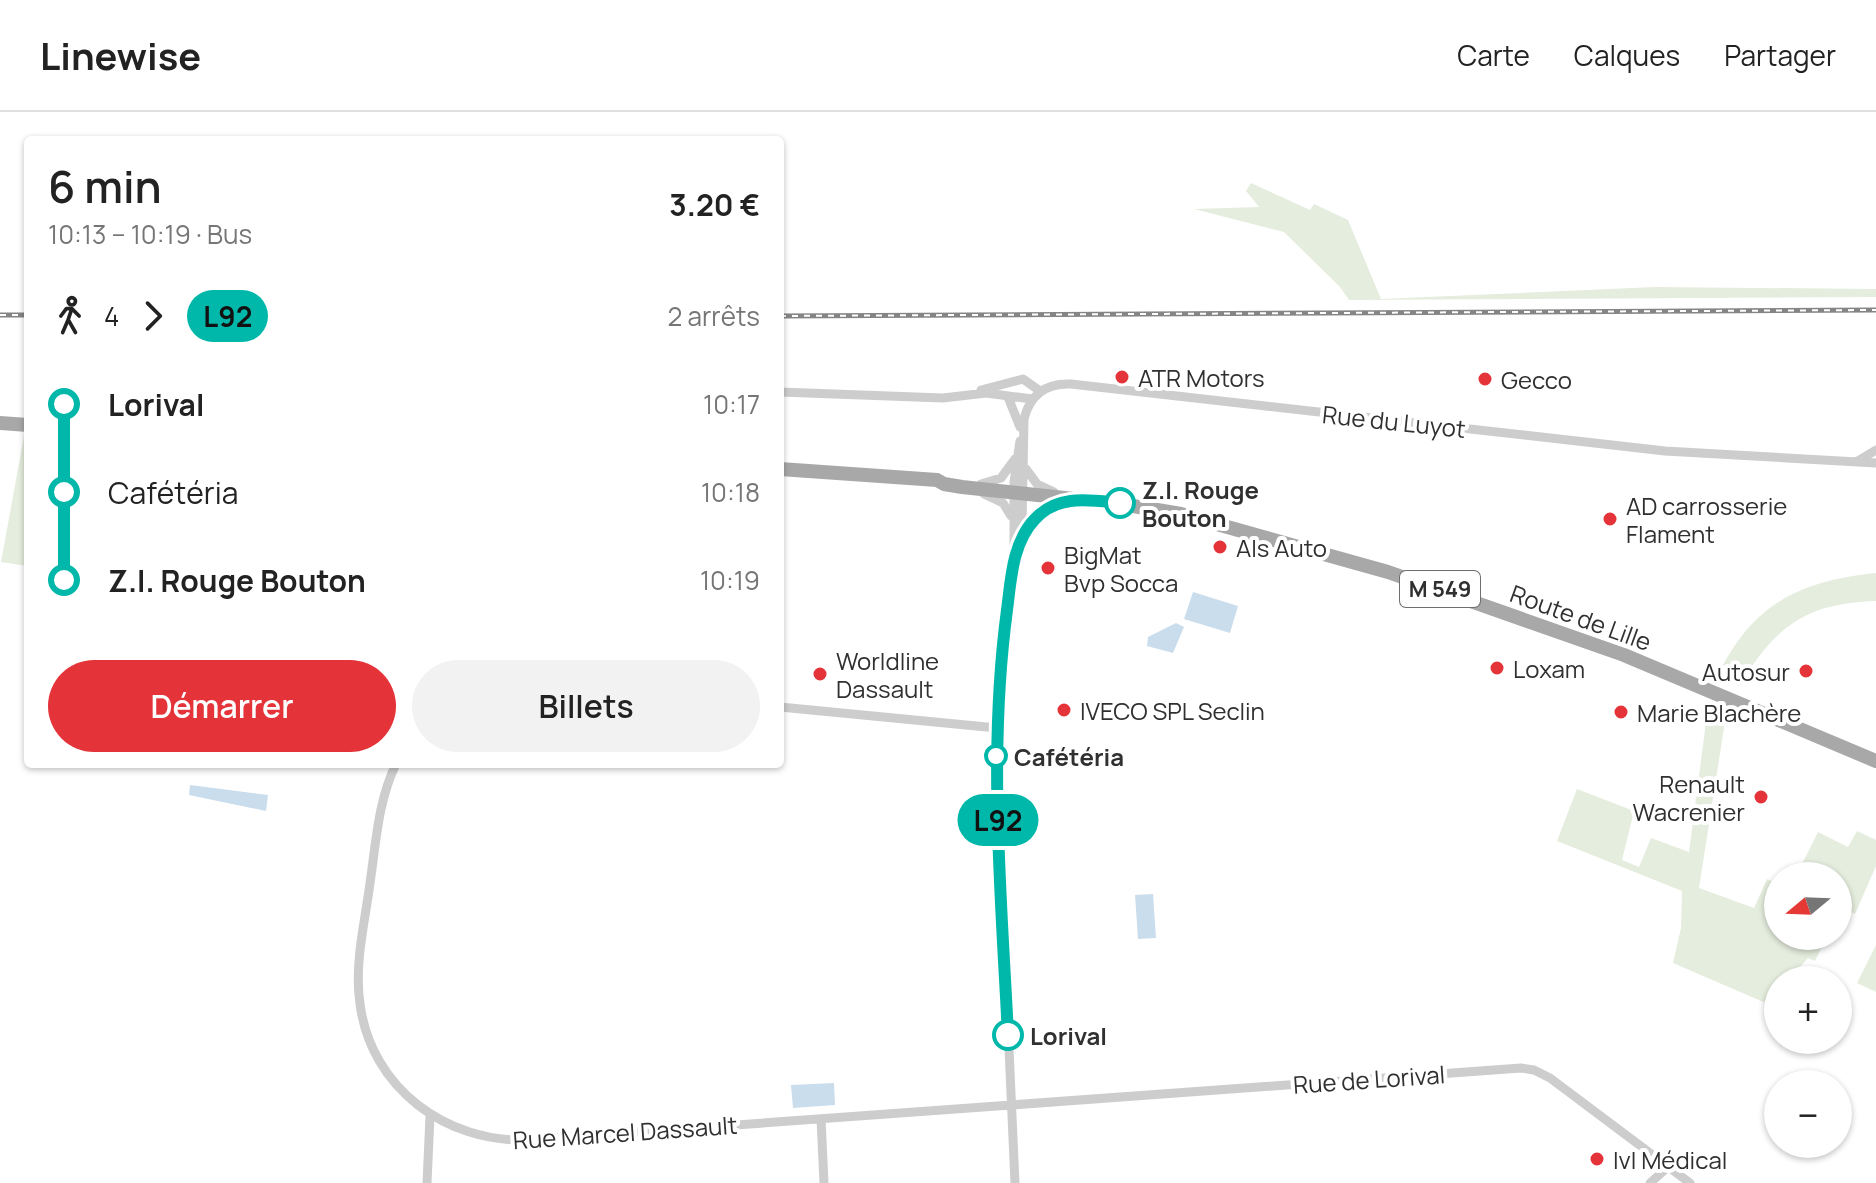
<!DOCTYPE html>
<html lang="fr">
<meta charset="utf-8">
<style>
:root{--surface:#fff;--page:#f2f2f2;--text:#222;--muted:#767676;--line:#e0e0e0;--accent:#e43439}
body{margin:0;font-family:Manrope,sans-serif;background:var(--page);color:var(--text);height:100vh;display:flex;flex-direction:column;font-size:30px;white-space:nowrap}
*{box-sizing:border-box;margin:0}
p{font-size:26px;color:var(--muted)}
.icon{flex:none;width:44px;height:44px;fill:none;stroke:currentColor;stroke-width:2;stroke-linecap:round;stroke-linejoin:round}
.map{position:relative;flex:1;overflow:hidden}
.side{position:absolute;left:24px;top:24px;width:760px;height:632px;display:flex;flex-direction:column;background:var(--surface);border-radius:8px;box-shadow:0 2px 6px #0004}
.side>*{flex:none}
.badge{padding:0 16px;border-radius:26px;font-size:28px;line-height:52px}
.needle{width:52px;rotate:251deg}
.tools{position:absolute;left:1764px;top:750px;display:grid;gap:16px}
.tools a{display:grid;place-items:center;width:88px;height:88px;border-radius:50%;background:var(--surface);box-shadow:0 2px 6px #0004;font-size:40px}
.map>.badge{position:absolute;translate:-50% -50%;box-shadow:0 0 0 4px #fff}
.legs{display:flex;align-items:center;gap:12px;height:88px;padding:0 24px;font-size:26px}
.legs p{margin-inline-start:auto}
.headline{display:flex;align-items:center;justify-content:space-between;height:136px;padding:0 24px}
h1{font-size:44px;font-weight:600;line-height:60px}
.action{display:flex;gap:16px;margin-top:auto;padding:16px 24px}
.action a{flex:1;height:92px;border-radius:48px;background:var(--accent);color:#fff;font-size:32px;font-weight:600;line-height:92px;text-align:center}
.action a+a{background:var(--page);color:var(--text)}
ul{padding:0 24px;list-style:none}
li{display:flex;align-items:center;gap:28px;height:88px;font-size:30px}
li i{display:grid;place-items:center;width:12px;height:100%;margin:0 10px;background:currentColor}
li i::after{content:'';width:20px;height:20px;margin:-10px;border:6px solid;border-radius:50%;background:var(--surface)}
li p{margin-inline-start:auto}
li:first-child i{background:linear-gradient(#0000 50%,currentColor 0)}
li:last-child i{background:linear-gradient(currentColor 50%,#0000 0)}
header{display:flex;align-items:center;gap:48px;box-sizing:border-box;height:112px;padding:0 40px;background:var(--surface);border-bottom:2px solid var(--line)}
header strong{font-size:38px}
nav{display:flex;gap:44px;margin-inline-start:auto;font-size:28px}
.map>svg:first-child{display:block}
</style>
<header>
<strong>Linewise</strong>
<nav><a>Carte</a><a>Calques</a><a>Partager</a></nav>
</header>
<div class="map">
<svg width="1876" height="1071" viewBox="0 0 1876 1071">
<rect width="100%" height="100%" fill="#fff"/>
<!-- green -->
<path fill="#e5edde" d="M1251,71L1310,98L1314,92L1348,108L1381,187L1655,175L1876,177V185L1349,188L1340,175L1284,120L1194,97L1259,95L1246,79Z
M24,324H28V454L1,450Z
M1876,461V489C1805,491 1775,515 1739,574L1717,565C1752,492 1799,469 1876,461Z
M1708,595L1726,603L1699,776L1754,796L1767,767L1778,772V824H1827L1815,849L1808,846L1789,868H1778V880L1768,892L1673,851L1681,816L1682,779L1557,729L1577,677L1634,699L1622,748L1639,755L1651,726L1689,740Z
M1857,719L1876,728V754L1855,802L1843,796L1838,804V764H1796L1818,720L1848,735Z
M1876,833V880L1857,871Z"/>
<!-- water -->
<path fill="#caddec" d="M1193,480L1238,494L1230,521L1184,507Z
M1176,511L1184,515L1173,541L1147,534L1148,525Z
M190,673L268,683L266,699L189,683Z
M1153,782L1156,826L1138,827L1135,783Z
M834,971L835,993L793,996L791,973Z"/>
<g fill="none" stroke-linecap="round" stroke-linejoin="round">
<!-- minor -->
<path stroke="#cdcdcd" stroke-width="9" d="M981,278L1023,267L1040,279
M780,280L943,286L986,281L1032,287
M1008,285L1020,315
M1856,350L1876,338
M1026,357L1037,372L1054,380
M981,372L1001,366L1015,347
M984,382L1003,391L1011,404
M1023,423L1042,401L1066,389
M1014,438V370L1020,329
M780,595L997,616
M396,652C378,689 376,731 370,771C365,810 354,852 360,892C371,976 446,1031 528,1028L1521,956L1534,958L1550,966L1690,1071
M821,1007L824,1071
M427,1071L430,1004
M1015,1071L996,645L1003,530L1012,459L1022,414L1024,307C1030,282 1046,271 1071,272L1665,339L1876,351
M1650,1071L1668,1055"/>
<!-- primary -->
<path stroke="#a8a8a8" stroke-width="14" d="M0,311L28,313
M780,357L937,368L944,372L962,375L1121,392L1181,402L1388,460L1624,543L1876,649"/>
<defs>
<path id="rail" d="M0,203H28
M780,204L1876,198"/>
</defs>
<!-- rail casing -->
<use href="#rail" stroke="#858585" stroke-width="5"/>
<!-- rail -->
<use href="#rail" stroke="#fff" stroke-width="2" stroke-dasharray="6" stroke-linecap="butt"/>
</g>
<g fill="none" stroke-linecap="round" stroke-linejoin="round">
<defs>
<path id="line-1" d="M1008,923C1001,782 988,639 1007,498C1011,468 1012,431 1035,407C1058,382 1089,388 1120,391"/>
</defs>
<!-- line-1 casing -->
<use href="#line-1" stroke="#fff" stroke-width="18"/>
<!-- line-1 -->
<use href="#line-1" stroke="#00b8aa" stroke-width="12"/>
</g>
<!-- markers -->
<g fill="#e43439" stroke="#fff" stroke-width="3">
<circle cx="1122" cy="265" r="8"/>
<circle cx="1485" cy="267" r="8"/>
<circle cx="1610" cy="407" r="8"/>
<circle cx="1220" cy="435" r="8"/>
<circle cx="1048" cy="456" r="8"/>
<circle cx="1497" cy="556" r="8"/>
<circle cx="1806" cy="559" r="8"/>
<circle cx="820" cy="562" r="8"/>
<circle cx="1064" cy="598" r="8"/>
<circle cx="1621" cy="600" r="8"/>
<circle cx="1761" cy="685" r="8"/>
<circle cx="1597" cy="1047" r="8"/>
</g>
<g fill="#fff" stroke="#00b8aa" stroke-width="4">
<circle cx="1120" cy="391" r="14"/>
<circle cx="996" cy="644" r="10"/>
<circle cx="1008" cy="923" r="14"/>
</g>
<g text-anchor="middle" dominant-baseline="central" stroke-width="8" stroke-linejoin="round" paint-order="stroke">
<!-- shield labels -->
<rect fill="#fff" stroke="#6e6e6e" stroke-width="2" x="1400" y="459" width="80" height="36" rx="6"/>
<g font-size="22" font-weight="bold" fill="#303030">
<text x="1440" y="477">M 549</text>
</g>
<!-- poi labels -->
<g font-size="24" fill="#303030" stroke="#fff" text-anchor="start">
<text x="1138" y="265">ATR Motors</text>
<text x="1501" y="267">Gecco</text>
<text x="1626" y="393">AD carrosserie<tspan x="1626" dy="28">Flament</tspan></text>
<text x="1236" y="435">Als Auto</text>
<text x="1064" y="442">BigMat<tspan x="1064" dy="28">Bvp Socca</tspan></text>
<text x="836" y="548">Worldline<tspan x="836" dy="28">Dassault</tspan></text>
<text x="1513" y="556">Loxam</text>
<text x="1790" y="559" text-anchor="end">Autosur</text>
<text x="1080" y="598">IVECO SPL Seclin</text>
<text x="1637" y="600">Marie Blachère</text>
<text x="1745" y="671" text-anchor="end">Renault<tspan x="1745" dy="28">Wacrenier</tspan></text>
<text x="1613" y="1047">lvl Médical</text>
</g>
<!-- street labels -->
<g font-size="24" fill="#303030" stroke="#fff">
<text transform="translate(1394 309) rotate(6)">Rue du Luyot</text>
<text transform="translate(1581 505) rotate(20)">Route de Lille</text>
<text transform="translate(1369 967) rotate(-4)">Rue de Lorival</text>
<text transform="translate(625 1020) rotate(-4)">Rue Marcel Dassault</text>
</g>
<!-- stop labels -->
<g font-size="24" font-weight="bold" fill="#303030" stroke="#fff" text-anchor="start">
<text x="1142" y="377">Z.I. Rouge<tspan x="1142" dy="28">Bouton</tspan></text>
<text x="1014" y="644">Cafétéria</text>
<text x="1030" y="923">Lorival</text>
</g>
</g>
</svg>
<div class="tools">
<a><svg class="needle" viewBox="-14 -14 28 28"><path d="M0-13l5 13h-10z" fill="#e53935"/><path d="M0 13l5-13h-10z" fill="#767676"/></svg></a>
<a>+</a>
<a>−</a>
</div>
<b class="badge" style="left:998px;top:708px;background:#00b8aa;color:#111">L92</b>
<section class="side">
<div class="headline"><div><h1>6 min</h1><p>10:13 – 10:19 · Bus</p></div><b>3.20 €</b></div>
<div class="legs"><svg class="icon" aria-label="walk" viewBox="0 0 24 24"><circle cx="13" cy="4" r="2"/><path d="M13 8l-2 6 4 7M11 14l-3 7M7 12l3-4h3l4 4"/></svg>4<svg class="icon" aria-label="forward" viewBox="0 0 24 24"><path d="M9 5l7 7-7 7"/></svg><b class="badge" style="background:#00b8aa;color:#111">L92</b><p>2 arrêts</p></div>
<ul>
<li><i style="color:#00b8aa"></i><b>Lorival</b><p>10:17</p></li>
<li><i style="color:#00b8aa"></i><span>Cafétéria</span><p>10:18</p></li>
<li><i style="color:#00b8aa"></i><b>Z.I. Rouge Bouton</b><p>10:19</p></li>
</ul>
<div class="action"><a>Démarrer</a><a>Billets</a></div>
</section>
</div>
